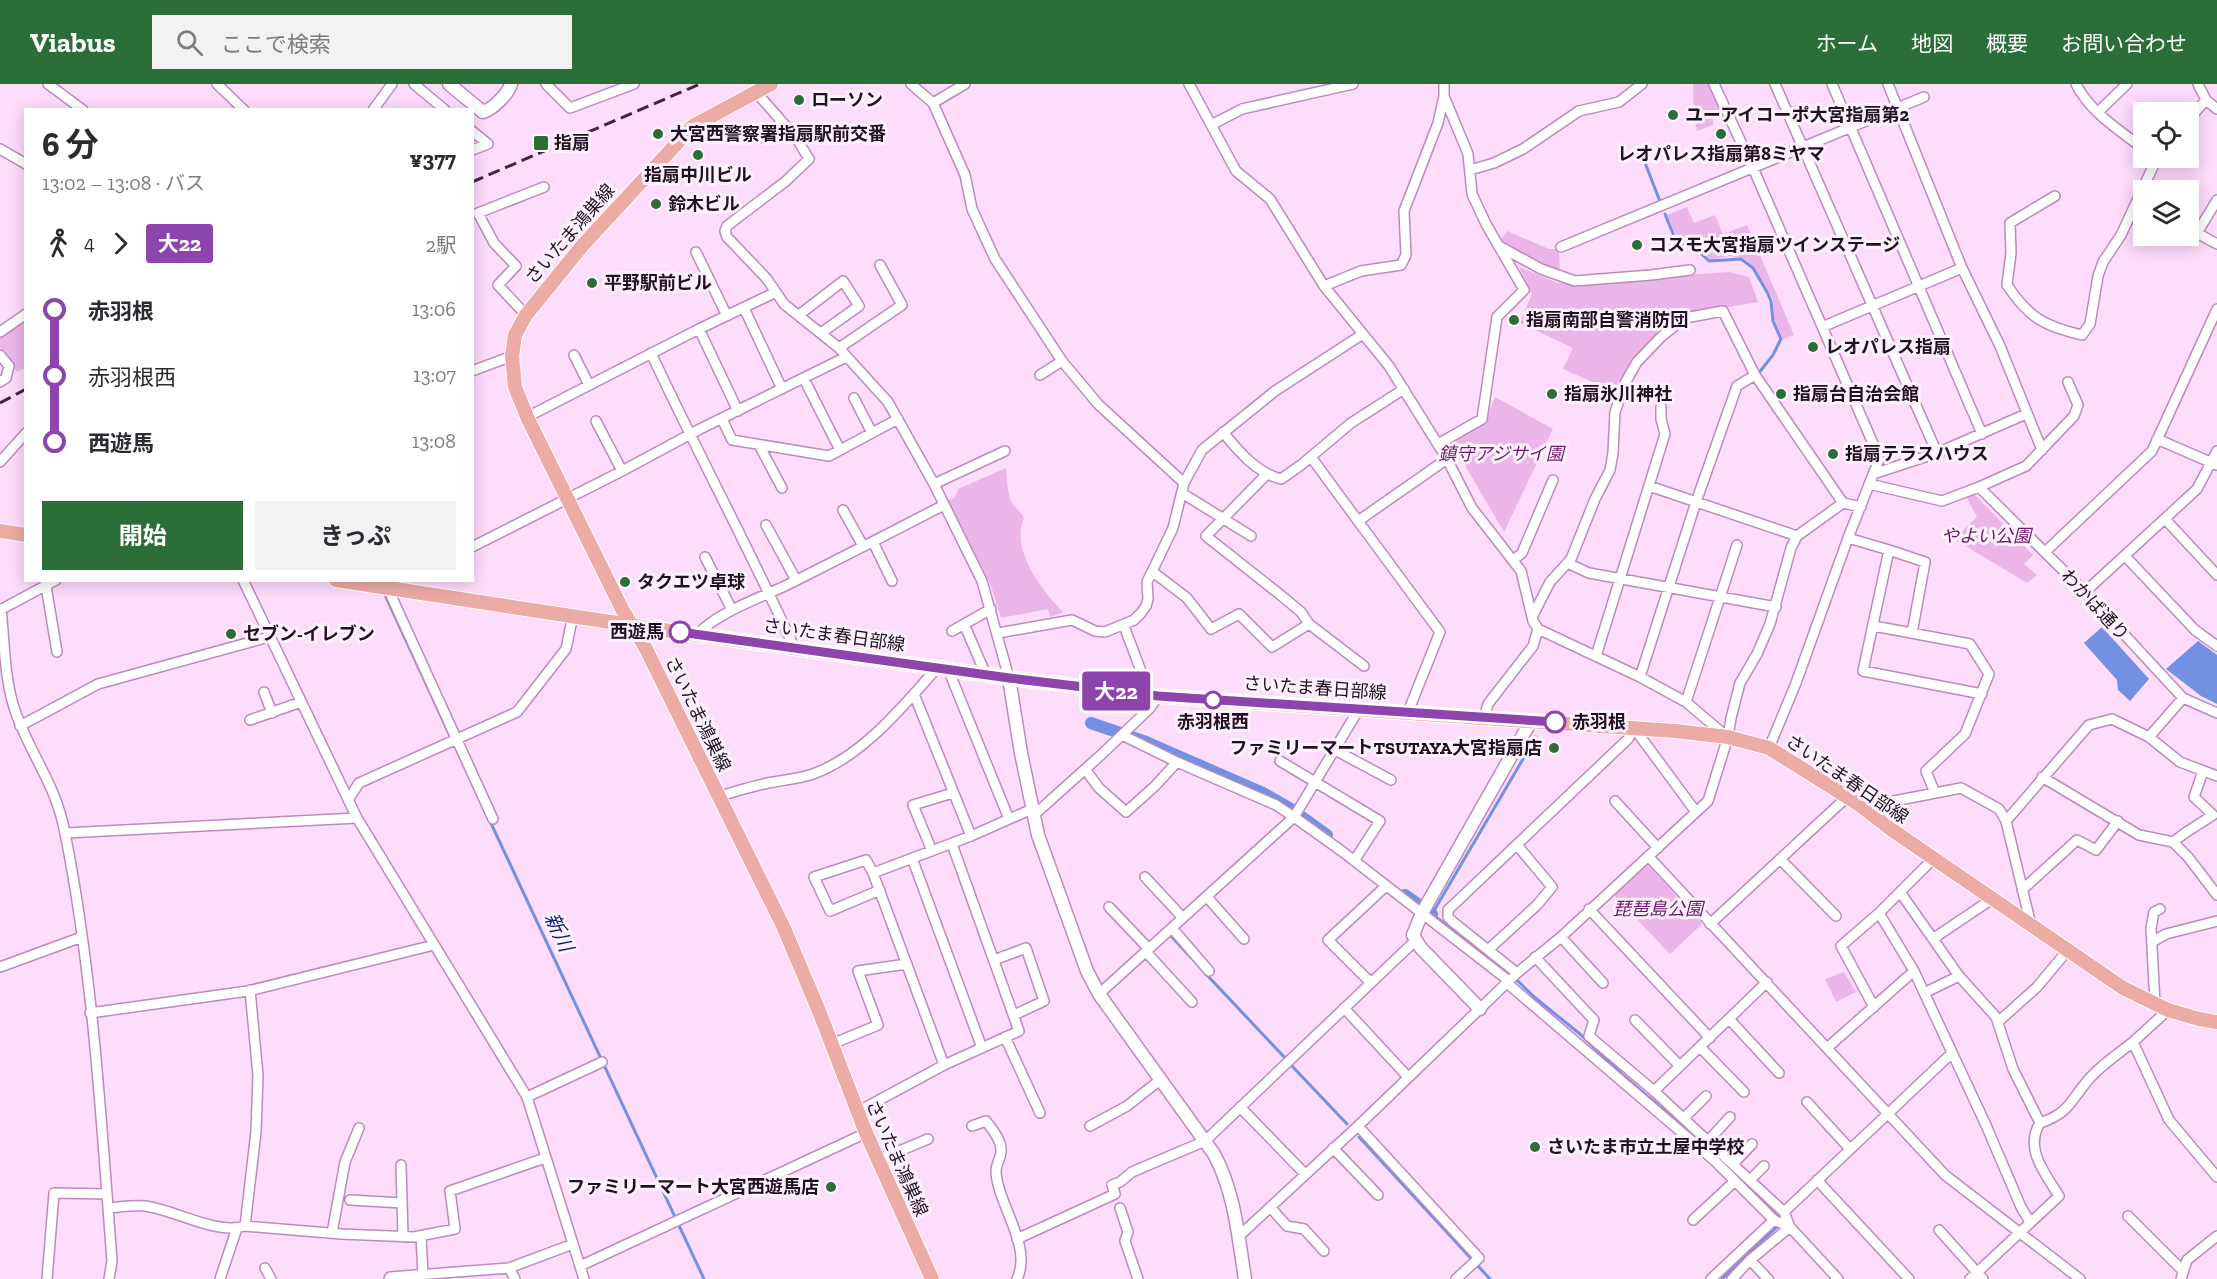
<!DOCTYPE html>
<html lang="ja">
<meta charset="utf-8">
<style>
:root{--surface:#fff;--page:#f2f2f3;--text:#2b2b33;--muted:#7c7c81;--accent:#2c6e38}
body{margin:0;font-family:"Zilla Slab","Noto Sans JP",serif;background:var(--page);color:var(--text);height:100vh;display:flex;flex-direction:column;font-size:22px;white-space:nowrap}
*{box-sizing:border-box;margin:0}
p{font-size:20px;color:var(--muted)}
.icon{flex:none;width:33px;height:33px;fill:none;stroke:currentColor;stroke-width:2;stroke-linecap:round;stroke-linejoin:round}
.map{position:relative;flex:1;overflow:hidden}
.sheet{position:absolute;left:24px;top:24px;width:450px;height:474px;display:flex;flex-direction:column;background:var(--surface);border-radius:0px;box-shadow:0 3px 15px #0003}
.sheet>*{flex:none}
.badge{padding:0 12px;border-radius:4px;font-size:21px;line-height:39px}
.buttons{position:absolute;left:2133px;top:18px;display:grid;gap:12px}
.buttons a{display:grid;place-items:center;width:66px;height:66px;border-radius:0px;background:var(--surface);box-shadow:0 3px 15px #0003;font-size:30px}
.map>.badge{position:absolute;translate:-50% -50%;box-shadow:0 0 0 3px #fff}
.legs{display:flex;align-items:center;gap:9px;height:66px;padding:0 18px;font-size:20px}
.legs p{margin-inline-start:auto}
.summary{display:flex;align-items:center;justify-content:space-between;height:102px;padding:0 18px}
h1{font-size:33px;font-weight:700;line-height:45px}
.primary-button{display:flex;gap:12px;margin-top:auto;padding:12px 18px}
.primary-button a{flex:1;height:69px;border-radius:0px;background:var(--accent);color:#fff;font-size:24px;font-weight:700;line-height:69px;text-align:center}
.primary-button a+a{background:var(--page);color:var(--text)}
ul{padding:0 18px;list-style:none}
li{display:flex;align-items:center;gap:21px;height:66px;font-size:22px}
li i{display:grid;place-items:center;width:9px;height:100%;margin:0 8px;background:currentColor}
li i::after{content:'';width:15px;height:15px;margin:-8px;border:4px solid;border-radius:50%;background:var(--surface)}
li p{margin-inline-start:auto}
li:first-child i{background:linear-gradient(#0000 50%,currentColor 0)}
li:last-child i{background:linear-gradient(currentColor 50%,#0000 0)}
header{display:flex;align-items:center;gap:36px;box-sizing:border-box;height:84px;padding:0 30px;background:var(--accent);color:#fff}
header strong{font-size:28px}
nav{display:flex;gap:33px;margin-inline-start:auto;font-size:21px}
.search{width:420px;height:54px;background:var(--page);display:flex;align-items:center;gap:15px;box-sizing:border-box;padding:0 21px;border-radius:0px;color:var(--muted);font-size:22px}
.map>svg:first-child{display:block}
</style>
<header>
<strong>Viabus</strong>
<div class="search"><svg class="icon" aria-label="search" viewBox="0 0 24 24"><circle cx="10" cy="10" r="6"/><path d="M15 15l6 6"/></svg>ここで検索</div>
<nav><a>ホーム</a><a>地図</a><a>概要</a><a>お問い合わせ</a></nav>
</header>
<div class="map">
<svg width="2217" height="1195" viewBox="0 0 2217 1195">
<rect width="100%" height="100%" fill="#fedcfc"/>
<!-- green -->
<path fill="#ebb5e9" d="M1693,0H1710L1721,25L1713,30V41L1697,47L1694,34Z
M1687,123L1694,139L1715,131L1723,150L1747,141L1794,251L1783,255L1774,235L1773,215L1754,183L1745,175L1730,172L1710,176L1692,158L1680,160L1667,131Z
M1507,147L1549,165H1559L1560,188L1542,182L1500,157Z
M1519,183L1558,199L1730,188L1749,193L1758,218L1682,231L1642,268L1617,309L1563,285L1573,264L1520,239L1532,210Z
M25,236V284L17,288L0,263V253Z
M1495,313L1553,345L1504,448L1452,359L1483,340Z
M1006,384C1007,395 1007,409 1012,419C1015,425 1021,427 1024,434C1010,466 1042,506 1063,528L1050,533L1048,525L1001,534L990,499L948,416L955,414L958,405Z
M1973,409L2033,471L2024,480L2037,491L2027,499L1954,455L1977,433L1966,412Z
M1644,782H1649L1702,840L1670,870L1614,811Z
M1844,888L1856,908L1836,918L1825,895Z"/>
<!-- water -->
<path fill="#7391e2" d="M2102,543L2149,595L2130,617L2118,606L2117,596L2084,559Z
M2198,557L2217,571V620L2201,612L2166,585Z"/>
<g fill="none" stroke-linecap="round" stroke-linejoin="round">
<!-- stream -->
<path stroke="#7391e2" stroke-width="3" d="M1642,71L1661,120
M1665,130L1678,162L1691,160L1709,177L1741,175L1753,184L1767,208L1771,217L1773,237L1781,255L1773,271L1758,290
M386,513L452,656
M1536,653L1432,830L1519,898L1533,912L1580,950L1624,992L1719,1074L1781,1136
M489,735L704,1195
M1169,850L1200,883
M1206,890L1286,975
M1291,981L1347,1040
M1359,1053L1490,1195
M1722,1195L1779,1141"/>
<!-- canal -->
<path stroke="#7391e2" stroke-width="12" d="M1091,639L1146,658L1263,709L1291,725L1327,751
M1405,811L1432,830"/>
<defs>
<path id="street" d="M48,0L83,26
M217,0L244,26
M414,0L445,26
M546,0L570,24L634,0
M911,0L933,19L965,91L972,125L995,175L1062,277L1098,320L1184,399
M1189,0L1236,87L1270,115L1324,202L1389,282L1447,375L1472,424L1521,487L1533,537L1538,545L1533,562L1488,620L1484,634
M1714,0L1753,84L1878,371V378L1848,454L1796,599L1769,664
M1775,0L1937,369
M1832,0L1982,350
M1888,0L1962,184L2000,262L2042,366
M2076,0C2089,27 2120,47 2144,65
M2198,0L2206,16
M757,9L797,55L809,75L786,97L727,142L725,147L727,153L767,195L784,220L839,264L888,318L934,400L982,497L1009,594
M933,19L965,0
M373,26L392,0
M2098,28L2127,0
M2188,36L2206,16L2217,25
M1211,41L1242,25L1353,0
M472,47L488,60L472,66
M0,65L26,80
M1470,86L1494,79L1523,65L1579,27L1619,18L1642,0
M2055,112L2010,139L2011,169L2007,201C2029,234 2044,242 2082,251L2090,240L2098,192L2103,178L2121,151L2157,74
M2217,116L2197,149L2217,160
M1499,162L1541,185L1575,197L1651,191L1690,186
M1561,163L1924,13
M696,168L727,232
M1324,202L1361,187L1401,181L1406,171L1404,127L1438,39L1444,12V0
M744,224L782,305
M526,231L498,201L516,182L494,159L478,129L544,103
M799,231L843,197L859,222L821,249
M1822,243L1962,184
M699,245L738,327
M0,248L26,230
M839,264L902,221L880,181
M651,269C697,368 749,464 794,563
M0,271L9,282L6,294L0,298
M574,271L589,301
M472,287L512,272
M1040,291L1062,277
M804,295L840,366
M854,314L872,349
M527,333L699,245L776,208
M722,335L732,356L829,372L898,335
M596,337L622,387
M1223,348C1238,367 1257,389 1281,395L1301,381L1351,339L1404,305
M2157,355L2217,381
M1438,360L1482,335L1497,233L1524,206L1486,140L1472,110L1468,70L1444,12
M759,361L782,404
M1311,373L1358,437L1447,375
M0,378L26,349
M1267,390L1206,452L1283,513L1301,528L1309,540L1364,582
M1873,390L1937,369L2026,330
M934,400L1005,367
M1869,400L1942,417L1979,403L2026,382L2074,332L2078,321L2068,298
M1649,402L1797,452
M1979,403L2085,508L2183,614L2217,629
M1182,409L1251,452
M843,426L863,462
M2165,435L2217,491
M1358,437L1440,548L1408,628
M766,441L796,496
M1848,454L1889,466L1863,587L1982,610
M873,458L892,497
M472,463L622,387L700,345L846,273
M1889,466L1925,478L1912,549
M2045,468L2152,367L2217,225
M2125,472L2195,546L2217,562
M705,473L732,526
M1513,476L1522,469L1553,396
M1567,479L1589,489L1776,523
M1153,488L1187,514L1211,545L1239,530L1272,563L1309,540
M45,496L57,568
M243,496L357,734L527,1013L584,1195
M384,496L493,735
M2085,508L2197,405L2217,367
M1,525C5,560 4,599 17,632C33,675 56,701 65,749C93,889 101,1034 112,1177L109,1195
M0,526L56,496
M1532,533L1550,498L1571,475L1595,415L1610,386L1613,369L1615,328L1625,299L1637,278L1662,252L1685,234L1723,227L1755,291L1843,419L1861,423
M964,540L986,591
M1124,542L1150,611
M1874,542L1970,560L1989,590L1965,650L1926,687L1935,709
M1538,545L1640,593L1686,618L1726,652
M952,547L991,525
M998,549L1072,536L1095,547L1105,548L1134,536L1141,529L1146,522L1148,515L1147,498L1173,444L1184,399L1202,366L1275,307L1363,250
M698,550C718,528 760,514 787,501C839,475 892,448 944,421
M1596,572L1665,350L1661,335V323
M948,585L1009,735
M1640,593L1696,418L1737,302L1755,291
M264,608L272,629
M914,610L971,752
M1686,618L1737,461
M250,636L301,618
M20,642L98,600L269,553
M1122,651L1177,678L1276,721L1294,733L1359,625
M2149,653L2183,614
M1335,666L1391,696
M1280,677L1380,737L1354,777
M1085,685L1099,704L1126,728L1155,702L1177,678
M2042,693L2139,751L2173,758L2188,773L2217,811
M719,712C735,708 752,702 768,699C783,696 798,695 813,690C863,672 902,623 937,584
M348,716L359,699L517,628L566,565L573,531
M1615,717L1658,764
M1857,719L1873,714L1889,718L1961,704L1999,725L2006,737L2031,841
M1034,731L1102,670L1150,624L1158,612
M2006,737L2089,641L2112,635L2149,653L2180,678L2217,692
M66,749L357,734
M2173,758L2185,749L2213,731L2194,713L2203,687
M932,767L913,721L953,709
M1649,773L1945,1091L2080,1195
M912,774L982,964
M1780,775L1836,832
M873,789L971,752L1032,725
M1145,793L1183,834
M880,806L830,827L814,793L866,776L873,789L944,981
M2022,806L2077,756L2096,766L2118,737
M1900,808L1959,892
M1207,813L1244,855
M1109,823L1149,865
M1589,825L1710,954
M1879,829L1914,887L1985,1039L2021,1123L2030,1138
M1710,840L1847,713
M1172,844L1209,887
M1561,853L1603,899
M1934,854L1992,815
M2152,858L2166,850L2217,837
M1488,866L1537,821L1552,803L1517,761
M1146,868L1192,918
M1535,873L1594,936L1589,952L1654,1007L1784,1128L1790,1143L1838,1195
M994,876L1026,864L1044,917L1014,931
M0,883L82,853
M1517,889L1453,838L1448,833V826L1628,655L1634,644L1696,728
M1371,899L1328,856L1386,802
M1507,899L1715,1077L1774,1136L1790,1143L1750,1176L1732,1195
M1924,909L1959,892L1996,933L2013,985L2040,1039
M1099,910L1294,733L1343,768L1509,897
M2155,920L2151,844L2154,828L2160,825
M1874,923L1841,862L1879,829L1934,774
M1344,924L1408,993
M90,929L248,907L434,861
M1729,935L1779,989
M1635,936L1680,982
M1998,938L2037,903L2067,867
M1005,953L1040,1029
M2133,958L2168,926
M832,960L878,941L858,887L907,880
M1700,963L1744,1008
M1827,964L1914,887
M1654,1007L1767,898
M527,1013L602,978
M1807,1018L1850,1065
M1240,1023L1305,1090
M857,1028L944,981L1019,947L952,760
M1684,1034L1706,1012
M972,1042L986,1037C991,1044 1001,1055 1001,1065C1002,1072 996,1080 996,1087C997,1120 1033,1162 1017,1195
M1090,1042L1127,1022L1160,996
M1358,1042L1479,1174L1456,1195
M1708,1057L1730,1033
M1333,1064L1378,1111
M878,1076L928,1055
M1733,1080L1752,1060
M401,1081L403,1153
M1750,1096L1764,1082
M1817,1096L1909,1195
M350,1116L402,1119
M1270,1123L1287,1142L1304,1145L1324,1167
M108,1124C120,1123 133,1121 145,1122C176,1126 215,1151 245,1142L256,1048L258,991L250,906
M1120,1124L1128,1148L1125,1157L1138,1195
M1784,1128L1952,969
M2128,1132L2183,1187
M1693,1136L1735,1097
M245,1142L341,1150L414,1153L455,1145L450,1107L545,1074
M1939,1146L1983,1195
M332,1149L345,1078L359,1044
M421,1152L423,1191
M1238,1153L1358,1042L1517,889L1561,853L1708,717L1728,653L1731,634L1740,599L1757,570L1770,540L1791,464L1797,452L1843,419
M1017,1155L1115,1110L1112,1101L1120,1098L1132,1088L1205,1057L1416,856
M1750,1176L1768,1195
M580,1182L866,1049
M265,1184L271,1195
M509,1184L515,1195
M47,1195L54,1109L107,1110
M220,1195L237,1144
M389,1195L390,1193L509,1184L573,1160
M1711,1195L1774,1136
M1970,1195L2059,1112C2045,1089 2024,1065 2040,1039C2070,1029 2070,1017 2089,995C2101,981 2118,970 2133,958L2169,1036L2217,1093
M2181,1195L2187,1176L2217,1152"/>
<path id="secondary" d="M449,0L483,28C493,25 508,10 511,0
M1009,594L1021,669L1038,751L1087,887L1099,910L1214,1070C1235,1109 1238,1152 1245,1195
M1480,925L1420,863L1413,851L1422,829L1531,637"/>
<path id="primary" d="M771,0L693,42L582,162L526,231L515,251L512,272L515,303L527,333L622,525L645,563L783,842L819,927L866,1049L932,1195
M0,447L26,451
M336,496L663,546L1009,594L1158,612L1675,647L1728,653L1769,664L1857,719L1892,746L2123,904L2168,926L2199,935L2217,938"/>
</defs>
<!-- street casing -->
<use href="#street" stroke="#be8abd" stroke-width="12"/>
<!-- secondary casing -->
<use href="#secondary" stroke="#be8abd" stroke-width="15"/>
<!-- primary casing -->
<use href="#primary" stroke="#fff" stroke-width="16"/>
<!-- street -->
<use href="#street" stroke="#fff" stroke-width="9"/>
<!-- secondary -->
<use href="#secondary" stroke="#fff" stroke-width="12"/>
<!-- primary -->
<use href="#primary" stroke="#ecaba4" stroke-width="14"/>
<!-- rail -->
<path stroke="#3d283d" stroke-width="3" stroke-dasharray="12 6" stroke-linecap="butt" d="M472,98L700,0
M0,319L26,305"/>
</g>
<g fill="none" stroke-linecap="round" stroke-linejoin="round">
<defs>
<path id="line-1" d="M680,548L1009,594L1158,612L1555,638"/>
</defs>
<!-- line-1 casing -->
<use href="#line-1" stroke="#fff" stroke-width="14"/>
<!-- line-1 -->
<use href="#line-1" stroke="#8e44ad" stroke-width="9"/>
</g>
<!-- markers -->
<g fill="#2c6e38" stroke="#fdf2fc" stroke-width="2">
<circle cx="799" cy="16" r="6"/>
<circle cx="1673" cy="31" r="6"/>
<circle cx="658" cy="50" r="6"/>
<circle cx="1721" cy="50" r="6"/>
<rect x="533" y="51" width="16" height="16" rx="3"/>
<circle cx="698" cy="71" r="6"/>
<circle cx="656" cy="120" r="6"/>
<circle cx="1637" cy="161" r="6"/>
<circle cx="592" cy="199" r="6"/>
<circle cx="1514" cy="236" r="6"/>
<circle cx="1813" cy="263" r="6"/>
<circle cx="1552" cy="310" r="6"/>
<circle cx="1781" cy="310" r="6"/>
<circle cx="1833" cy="370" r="6"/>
<circle cx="625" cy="498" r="6"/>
<circle cx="231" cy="550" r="6"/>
<circle cx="1554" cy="664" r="6"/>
<circle cx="1535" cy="1063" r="6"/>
<circle cx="831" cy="1103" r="6"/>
</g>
<g fill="#fff" stroke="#8e44ad" stroke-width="3">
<circle cx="680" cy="548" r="10"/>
<circle cx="1213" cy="616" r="8"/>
<circle cx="1555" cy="638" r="10"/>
</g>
<g text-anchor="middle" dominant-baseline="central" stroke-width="6" stroke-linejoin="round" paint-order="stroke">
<!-- poi labels -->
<g font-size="18" font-weight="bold" fill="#230f23" stroke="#fdf2fc" text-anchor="start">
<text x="811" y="16">ローソン</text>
<text x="1685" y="31">ユーアイコーポ大宮指扇第2</text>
<text x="670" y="50">大宮西警察署指扇駅前交番</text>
<text x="554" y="59">指扇</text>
<text x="1721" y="70" text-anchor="middle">レオパレス指扇第8ミヤマ</text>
<text x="698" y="91" text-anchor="middle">指扇中川ビル</text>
<text x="668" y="120">鈴木ビル</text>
<text x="1649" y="161">コスモ大宮指扇ツインステージ</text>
<text x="604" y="199">平野駅前ビル</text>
<text x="1526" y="236">指扇南部自警消防団</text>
<text x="1825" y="263">レオパレス指扇</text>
<text x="1564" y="310">指扇氷川神社</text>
<text x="1793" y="310">指扇台自治会館</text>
<text x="1845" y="370">指扇テラスハウス</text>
<text x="637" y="498">タクエツ卓球</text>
<text x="243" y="550">セブン-イレブン</text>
<text x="1542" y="664" text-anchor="end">ファミリーマートTSUTAYA大宮指扇店</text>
<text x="1547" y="1063">さいたま市立土屋中学校</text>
<text x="819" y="1103" text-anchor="end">ファミリーマート大宮西遊馬店</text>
</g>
<!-- street labels -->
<g font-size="18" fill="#230f23" stroke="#fdf2fc">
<text transform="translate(570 150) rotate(-49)">さいたま鴻巣線</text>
<text transform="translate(2095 521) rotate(47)">わかば通り</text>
<text transform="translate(834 551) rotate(8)">さいたま春日部線</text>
<text transform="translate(1315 604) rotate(4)">さいたま春日部線</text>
<text transform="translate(698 630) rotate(64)">さいたま鴻巣線</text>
<text transform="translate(1847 695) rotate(34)">さいたま春日部線</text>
<text transform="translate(897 1074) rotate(66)">さいたま鴻巣線</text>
</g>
<!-- park labels -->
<g font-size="18" font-style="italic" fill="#6d186e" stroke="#fdf2fc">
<text x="1501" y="370">鎮守アジサイ園</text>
<text x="1986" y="452">やよい公園</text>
<text x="1658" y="825">琵琶島公園</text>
</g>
<!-- stop labels -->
<g font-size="18" font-weight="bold" fill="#230f23" stroke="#fdf2fc" text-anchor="end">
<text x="664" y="548">西遊馬</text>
<text x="1213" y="638" text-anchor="middle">赤羽根西</text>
<text x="1572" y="638" text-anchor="start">赤羽根</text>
</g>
<!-- water labels -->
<g font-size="20" font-style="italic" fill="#0e1b78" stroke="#fdf2fc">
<text transform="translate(559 848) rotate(65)">新川</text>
</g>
</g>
</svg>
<div class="buttons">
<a><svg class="icon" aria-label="locate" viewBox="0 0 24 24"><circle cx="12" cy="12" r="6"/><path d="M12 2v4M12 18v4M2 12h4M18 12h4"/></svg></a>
<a><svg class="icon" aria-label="layers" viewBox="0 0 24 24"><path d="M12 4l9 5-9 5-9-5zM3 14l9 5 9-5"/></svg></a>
</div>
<b class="badge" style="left:1116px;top:607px;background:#8e44ad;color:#fff">大22</b>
<section class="sheet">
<div class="summary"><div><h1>6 分</h1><p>13:02 – 13:08 · バス</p></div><b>¥377</b></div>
<div class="legs"><svg class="icon" aria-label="walk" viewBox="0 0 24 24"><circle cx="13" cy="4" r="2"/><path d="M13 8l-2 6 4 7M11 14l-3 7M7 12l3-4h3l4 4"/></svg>4<svg class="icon" aria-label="forward" viewBox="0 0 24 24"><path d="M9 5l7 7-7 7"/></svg><b class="badge" style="background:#8e44ad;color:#fff">大22</b><p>2駅</p></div>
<ul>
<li><i style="color:#8e44ad"></i><b>赤羽根</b><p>13:06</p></li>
<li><i style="color:#8e44ad"></i><span>赤羽根西</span><p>13:07</p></li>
<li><i style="color:#8e44ad"></i><b>西遊馬</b><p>13:08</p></li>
</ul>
<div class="primary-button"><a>開始</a><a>きっぷ</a></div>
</section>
</div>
